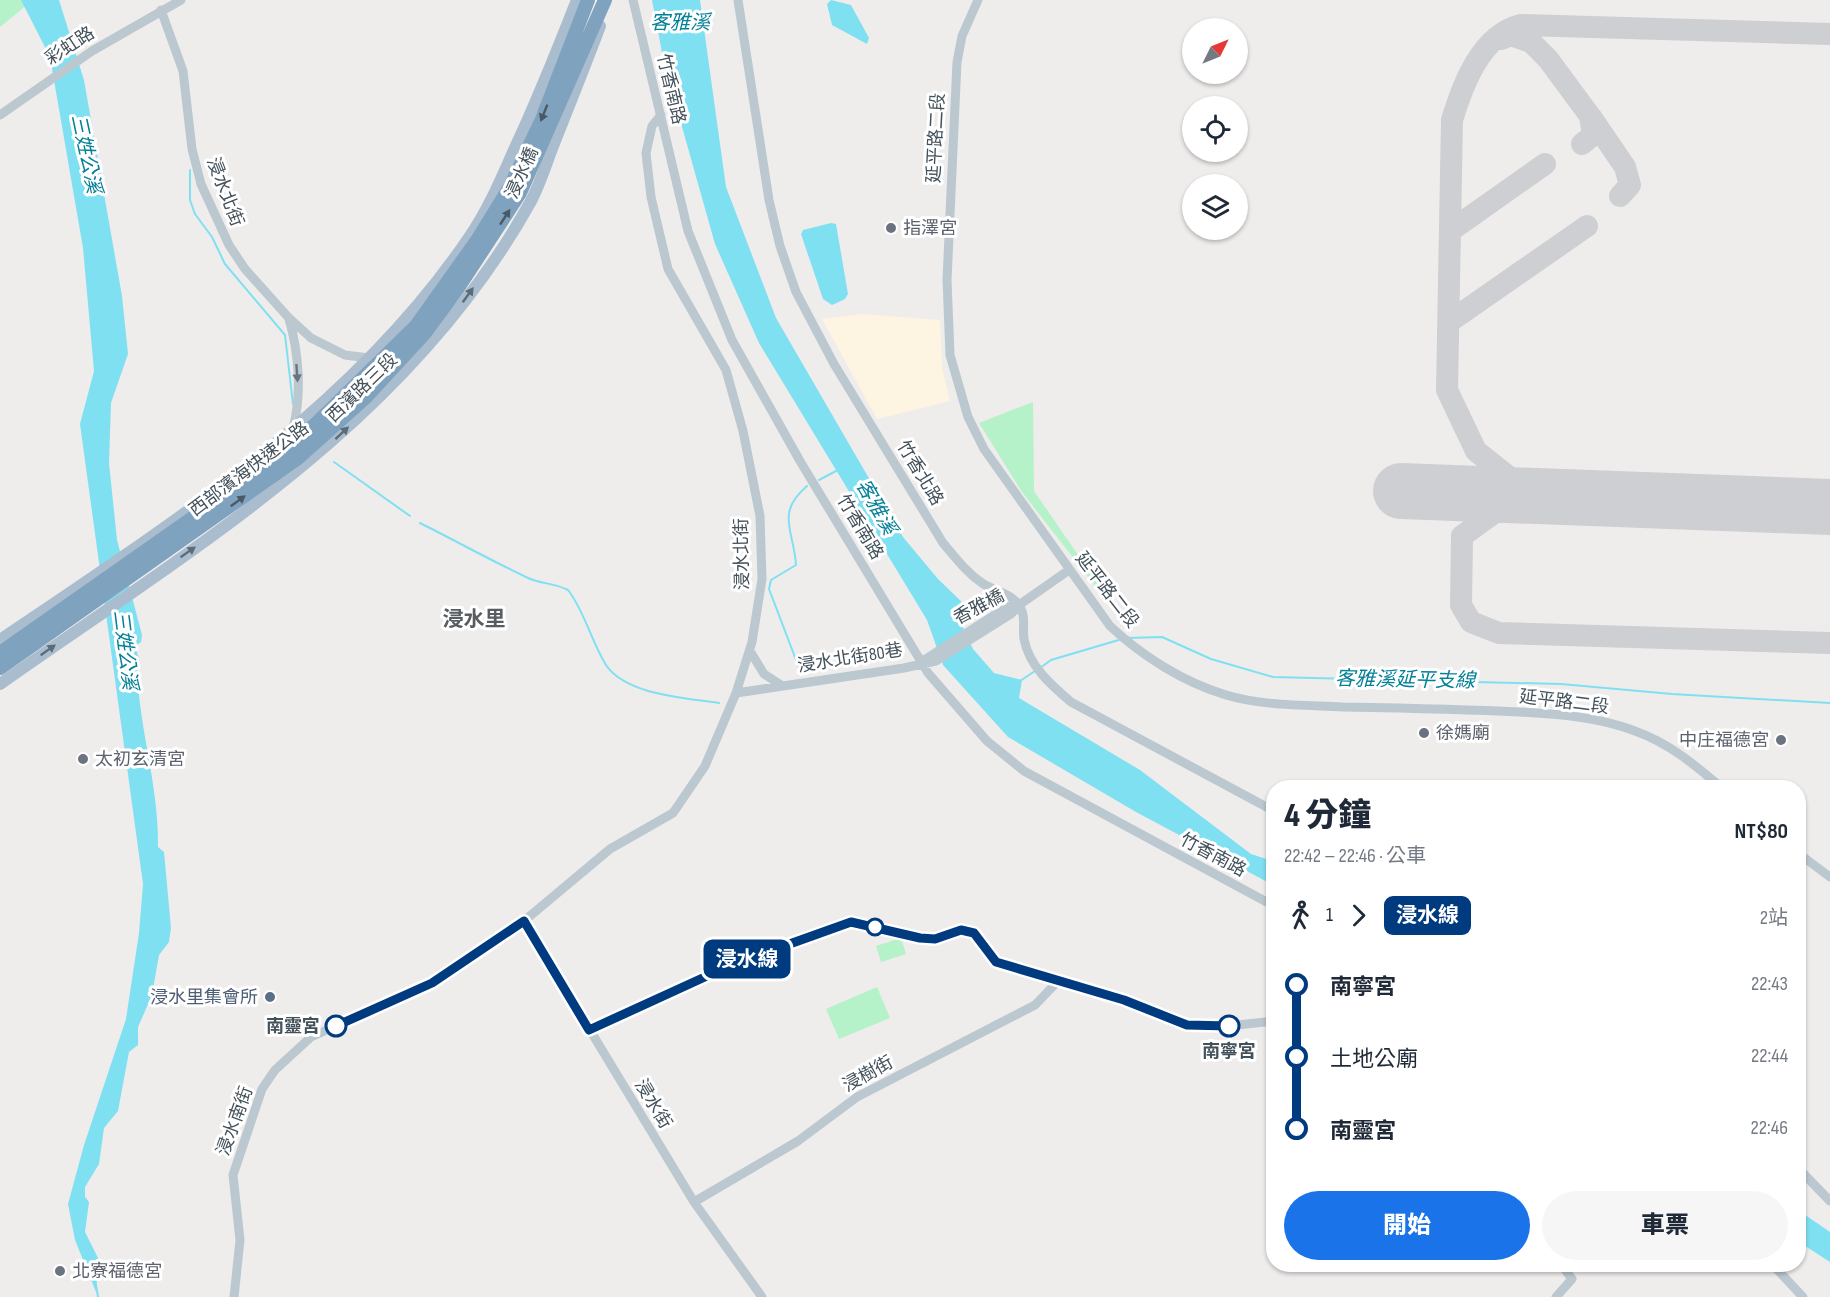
<!DOCTYPE html>
<html lang="zh-TW">
<meta charset="utf-8">
<style>
:root{--surface:#fff;--page:#f6f6f7;--text:#1f2937;--muted:#747a83;--accent:#1a73e8}
body{margin:0;font-family:"Sofia Sans Condensed","Noto Sans TC",sans-serif;background:var(--page);color:var(--text);height:100vh;display:flex;flex-direction:column;font-size:22px;white-space:nowrap}
*{box-sizing:border-box;margin:0}
p{font-size:20px;color:var(--muted)}
.icon{flex:none;width:33px;height:33px;fill:none;stroke:currentColor;stroke-width:2;stroke-linecap:round;stroke-linejoin:round}
.map{position:relative;flex:1;overflow:hidden}
.drawer{position:absolute;left:1266px;top:780px;width:540px;height:492px;display:flex;flex-direction:column;background:var(--surface);border-radius:24px;box-shadow:0 2px 4px #0004}
.drawer>*{flex:none}
.badge{padding:0 12px;border-radius:9px;font-size:21px;line-height:39px}
.needle{width:39px;rotate:47deg}
.tools{position:absolute;left:1182px;top:18px;display:grid;gap:12px}
.tools a{display:grid;place-items:center;width:66px;height:66px;border-radius:50%;background:var(--surface);box-shadow:0 2px 4px #0004;font-size:30px}
.map>.badge{position:absolute;translate:-50% -50%;box-shadow:0 0 0 3px #fff}
.legs{display:flex;align-items:center;gap:9px;height:66px;padding:0 18px;font-size:20px}
.legs p{margin-inline-start:auto}
.overview{display:flex;align-items:center;justify-content:space-between;height:102px;padding:0 18px}
h1{font-size:33px;font-weight:800;line-height:45px}
.button{display:flex;gap:12px;margin-top:auto;padding:12px 18px}
.button a{flex:1;height:69px;border-radius:36px;background:var(--accent);color:#fff;font-size:24px;font-weight:800;line-height:69px;text-align:center}
.button a+a{background:var(--page);color:var(--text)}
ul{padding:0 18px;list-style:none}
li{display:flex;align-items:center;gap:21px;height:72px;font-size:22px}
li i{display:grid;place-items:center;width:9px;height:100%;margin:0 8px;background:currentColor}
li i::after{content:'';width:15px;height:15px;margin:-8px;border:4px solid;border-radius:50%;background:var(--surface)}
li p{margin-inline-start:auto}
li:first-child i{background:linear-gradient(#0000 50%,currentColor 0)}
li:last-child i{background:linear-gradient(currentColor 50%,#0000 0)}
.map>svg:first-child{display:block}
</style>
<div class="map">
<svg width="1830" height="1297" viewBox="0 0 1830 1297">
<rect width="100%" height="100%" fill="#efecec"/>
<!-- commercial -->
<path fill="#fdf4e2" d="M862,314L940,320L942,368L950,401L877,419L822,319Z"/>
<!-- green -->
<path fill="#b5f1c9" d="M0,0H33L0,27Z
M1033,402L1034,491L1131,632L1022,492L979,423Z
M901,938L906,954L881,962L876,946Z
M877,987L890,1018L839,1039L826,1009Z"/>
<!-- water -->
<path fill="#7fe0f2" d="M21,0H59L84,80L122,296L128,354L111,403L109,463L117,540L142,635L141,642L135,646L140,662L137,664C138,726 159,785 158,847L164,852L171,928L169,942L159,955L152,995L138,1027V1045L129,1052L118,1111L104,1128L99,1164L85,1187V1197L89,1202L85,1232L99,1260L96,1292L75,1240L68,1204L84,1145L126,1019L139,933L143,884L80,424L94,371L83,248L50,57Z
M652,0H700L726,187L776,318L903,537L938,579L967,607L958,617L973,649L994,673L1022,680L1019,698L1140,770L1251,854L1273,861V885L1136,812L1008,737L943,665L927,620L759,343L715,244L664,63Z
M831,0L851,5L869,38L867,44L832,25L827,4Z
M831,223L836,224L848,294L845,299L832,305L823,299L801,234L803,230Z
M1798,1210L1830,1232V1262L1799,1242Z"/>
<g fill="none" stroke-linecap="round" stroke-linejoin="round">
<!-- stream -->
<path stroke="#7fe0f2" stroke-width="2" d="M190,170V200L195,214L212,237L225,264L285,335L293,404
M334,462L410,516
M819,480L836,471
M420,523C456,541 492,561 528,578C541,584 555,583 568,590C585,612 591,641 606,665C626,695 686,698 719,703
M1127,638L1162,637L1211,659L1273,677L1561,684L1672,694L1830,703
M1040,668L1051,660L1122,639
M801,673L769,589L771,580L796,565C794,531 775,513 807,486
M1020,681L1035,671
M96,1285L98,1297"/>
<!-- taxiway -->
<path stroke="#cecfd2" stroke-width="22" d="M1501,39L1511,35L1531,42L1548,59L1590,116L1593,135L1582,144
M1591,117L1625,167L1630,185L1620,196
M1450,231L1545,164
M1449,322L1587,226
M1533,496L1476,451L1447,390L1452,120C1463,84 1481,35 1521,25L1830,34
M1533,496L1509,502L1462,536L1461,605L1471,622L1499,633L1830,643"/>
<!-- runway -->
<path stroke="#cecfd2" stroke-width="56" d="M1401,491L1830,507"/>
<!-- minor -->
<path stroke="#bbc8d0" stroke-width="9" d="M633,0L688,231L732,340L800,461L928,673L987,741L1024,771L1274,906
M738,0L769,200L780,246L796,292L834,364L943,543C955,557 966,572 982,583C993,591 1009,592 1018,604C1027,616 1022,626 1024,639C1029,666 1051,685 1071,702L1274,811
M978,0L962,36L957,62L947,280L950,355L968,417L984,449L1110,626C1142,656 1183,682 1226,695C1263,706 1304,705 1343,707C1402,708 1461,709 1519,712C1558,714 1599,717 1635,731C1669,743 1695,765 1722,788
M161,10L183,71L192,149L201,184L229,245L245,269L288,317L311,338L345,355L369,358
M0,115L92,51L181,0
M289,319C299,353 302,395 293,428
M750,651L764,674L781,685
M921,662L1007,607L1019,605
M736,693L904,668L936,661L1011,614L1019,605L1069,570
M1798,853L1830,877
M524,921L694,1202L762,1297
M1798,1168L1830,1201
M694,1202L798,1141L857,1097L1035,1005L1060,979L1124,1000L1187,1025L1219,1027L1274,1021
M1772,1264L1803,1297
M234,1297L240,1240L233,1175L262,1089L275,1070L311,1037L432,983L464,963L524,921L610,849L673,813L705,766L736,693L752,642L762,579L760,516L743,431L726,370L668,269L651,197L646,153L652,126L661,115
M1556,1297L1572,1279L1561,1264"/>
<!-- major -->
<path stroke="#a9bdce" stroke-width="12" d="M0,640C170,525 351,411 468,239C487,212 501,180 514,150C537,101 557,51 577,0
M0,684C199,544 410,420 531,201C540,184 546,164 553,146C569,106 585,66 600,26"/>
<!-- highway -->
<path stroke="#7fa2bf" stroke-width="14" d="M0,653L288,451L416,326L478,239L510,187L542,119L588,0
M0,668L298,458L366,397L424,334L458,288L520,193L605,0"/>
</g>
<!-- one-way arrows -->
<defs><path id="oneway-solid" d="M-6-.8H1V-3.2L6.5 0L1 3.2V.8H-6Z" transform="scale(1.5)"/></defs>
<g fill="#495965">
<use href="#oneway-solid" transform="translate(544 113) rotate(112)"/>
<use href="#oneway-solid" transform="translate(505 217) rotate(-57)"/>
<use href="#oneway-solid" transform="translate(238 501) rotate(-36)"/>
</g>
<g fill="#5c6c78">
<use href="#oneway-solid" transform="translate(468 295) rotate(-54)"/>
<use href="#oneway-solid" transform="translate(342 433) rotate(-43)"/>
<use href="#oneway-solid" transform="translate(188 552) rotate(-35)"/>
<use href="#oneway-solid" transform="translate(48 650) rotate(-35)"/>
</g>
<use fill="#67757e" href="#oneway-solid" transform="translate(297 373) rotate(86)"/>
<g fill="none" stroke-linecap="round" stroke-linejoin="round">
<defs>
<path id="line-1" d="M336,1026L432,983L524,921L589,1030L731,965L851,922L920,938L935,939L961,930L974,933L996,962L1124,1000L1187,1025L1229,1026"/>
</defs>
<!-- line-1 casing -->
<use href="#line-1" stroke="#fff" stroke-width="14"/>
<!-- line-1 -->
<use href="#line-1" stroke="#003b80" stroke-width="9"/>
</g>
<!-- markers -->
<g fill="#6b7280" stroke="#fff" stroke-width="2">
<circle cx="891" cy="228" r="6"/>
<circle cx="1424" cy="733" r="6"/>
<circle cx="1781" cy="740" r="6"/>
<circle cx="83" cy="759" r="6"/>
<circle cx="60" cy="1271" r="6"/>
</g>
<g fill="#fff" stroke="#003b80" stroke-width="3">
<circle cx="875" cy="927" r="8"/>
<circle cx="336" cy="1026" r="10"/>
<circle cx="1229" cy="1026" r="10"/>
</g>
<circle fill="#5c6f8a" stroke="#fff" stroke-width="2" cx="270" cy="997" r="6"/>
<g text-anchor="middle" dominant-baseline="central" stroke-width="6" stroke-linejoin="round" paint-order="stroke">
<!-- street labels -->
<g font-size="18" fill="#43515b" stroke="#fff">
<text transform="translate(70 46) rotate(-33)">彩虹路</text>
<text transform="translate(671 89) rotate(77)">竹香南路</text>
<text transform="translate(936 138) rotate(-87)">延平路二段</text>
<text transform="translate(522 173) rotate(-66)">浸水橋</text>
<text transform="translate(225 192) rotate(69)">浸水北街</text>
<text transform="translate(362 388) rotate(-44)">西濱路三段</text>
<text transform="translate(249 469) rotate(-37)">西部濱海快速公路</text>
<text transform="translate(920 473) rotate(59)">竹香北路</text>
<text transform="translate(860 527) rotate(59)">竹香南路</text>
<text transform="translate(742 554) rotate(-91)">浸水北街</text>
<text transform="translate(1107 590) rotate(52)">延平路二段</text>
<text transform="translate(979 607) rotate(-28)">香雅橋</text>
<text transform="translate(850 658) rotate(-9)">浸水北街80巷</text>
<text transform="translate(1564 702) rotate(7)">延平路二段</text>
<text transform="translate(1213 855) rotate(28)">竹香南路</text>
<text transform="translate(868 1074) rotate(-29)">浸樹街</text>
<text transform="translate(653 1104) rotate(59)">浸水街</text>
<text transform="translate(235 1121) rotate(-70)">浸水南街</text>
</g>
<!-- worship labels -->
<g font-size="18" fill="#5b616d" stroke="#fff" text-anchor="start">
<text x="903" y="228">指澤宮</text>
<text x="1436" y="733">徐媽廟</text>
<text x="1769" y="740" text-anchor="end">中庄福德宮</text>
<text x="95" y="759">太初玄清宮</text>
<text x="72" y="1271">北寮福德宮</text>
</g>
<!-- service labels -->
<g font-size="18" fill="#4e5e75" stroke="#fff" text-anchor="end">
<text x="258" y="997">浸水里集會所</text>
</g>
<!-- stop labels -->
<g font-size="18" font-weight="bold" fill="#43515b" stroke="#fff" text-anchor="end">
<text x="320" y="1026">南靈宮</text>
<text x="1229" y="1051" text-anchor="middle">南寧宮</text>
</g>
<!-- water labels -->
<g font-size="20" font-style="italic" fill="#048097" stroke="#fff">
<text x="680" y="23">客雅溪</text>
<text transform="translate(86 154) rotate(78)">三姓公溪</text>
<text transform="translate(876 507) rotate(60)">客雅溪</text>
<text transform="translate(125 650) rotate(83)">三姓公溪</text>
<text transform="translate(1405 680) rotate(1)">客雅溪延平支線</text>
</g>
<!-- quarter labels -->
<g font-size="21" font-weight="bold" fill="#585d61" stroke="#fff">
<text x="474" y="619">浸水里</text>
</g>
</g>
</svg>
<div class="tools">
<a><svg class="needle" viewBox="-14 -14 28 28"><path d="M0-13l5 13h-10z" fill="#e53935"/><path d="M0 13l5-13h-10z" fill="#747a83"/></svg></a>
<a><svg class="icon" aria-label="locate" viewBox="0 0 24 24"><circle cx="12" cy="12" r="6"/><path d="M12 2v4M12 18v4M2 12h4M18 12h4"/></svg></a>
<a><svg class="icon" aria-label="layers" viewBox="0 0 24 24"><path d="M12 4l9 5-9 5-9-5zM3 14l9 5 9-5"/></svg></a>
</div>
<b class="badge" style="left:747px;top:959px;background:#003b80;color:#fff">浸水線</b>
<section class="drawer">
<div class="overview"><div><h1>4 分鐘</h1><p>22:42 – 22:46 · 公車</p></div><b>NT$80</b></div>
<div class="legs"><svg class="icon" aria-label="walk" viewBox="0 0 24 24"><circle cx="13" cy="4" r="2"/><path d="M13 8l-2 6 4 7M11 14l-3 7M7 12l3-4h3l4 4"/></svg>1<svg class="icon" aria-label="forward" viewBox="0 0 24 24"><path d="M9 5l7 7-7 7"/></svg><b class="badge" style="background:#003b80;color:#fff">浸水線</b><p>2站</p></div>
<ul>
<li><i style="color:#003b80"></i><b>南寧宮</b><p>22:43</p></li>
<li><i style="color:#003b80"></i><span>土地公廟</span><p>22:44</p></li>
<li><i style="color:#003b80"></i><b>南靈宮</b><p>22:46</p></li>
</ul>
<div class="button"><a>開始</a><a>車票</a></div>
</section>
</div>
